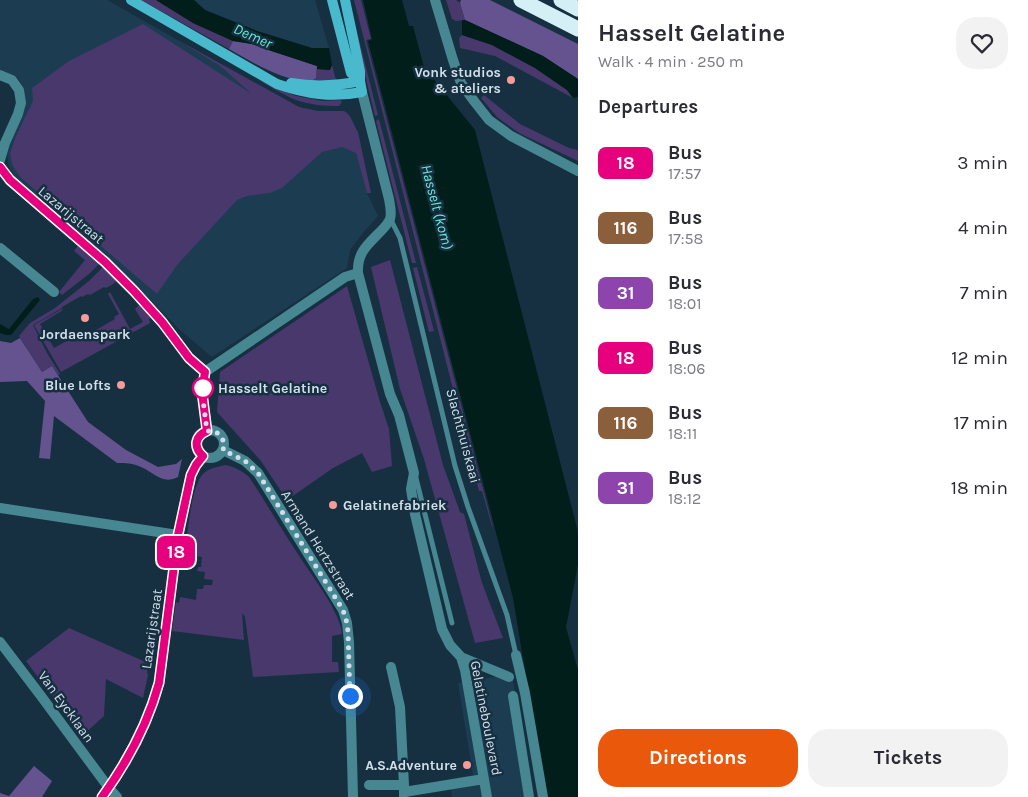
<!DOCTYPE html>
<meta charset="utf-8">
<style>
:root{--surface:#fff;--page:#f2f2f3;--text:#2b2b33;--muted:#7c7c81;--accent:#ea580c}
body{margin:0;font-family:Karla,sans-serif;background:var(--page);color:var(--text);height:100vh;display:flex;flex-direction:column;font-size:19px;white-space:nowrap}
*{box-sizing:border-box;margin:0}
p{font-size:16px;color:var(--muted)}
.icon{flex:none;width:28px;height:28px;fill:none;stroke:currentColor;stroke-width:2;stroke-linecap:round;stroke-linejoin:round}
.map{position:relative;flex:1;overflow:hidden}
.sheet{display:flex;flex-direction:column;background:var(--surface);width:450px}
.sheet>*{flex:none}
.badge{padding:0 10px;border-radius:8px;font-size:18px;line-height:32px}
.you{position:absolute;width:25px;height:25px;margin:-12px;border:4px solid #fff;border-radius:50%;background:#1a73e8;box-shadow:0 0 0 8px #1a73e833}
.map>.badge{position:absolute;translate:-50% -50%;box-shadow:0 0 0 2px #fff}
h2{padding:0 20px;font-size:19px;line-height:45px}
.round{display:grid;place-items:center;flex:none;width:52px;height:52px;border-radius:20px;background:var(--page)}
.head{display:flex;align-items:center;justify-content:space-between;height:85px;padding:0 20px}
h1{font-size:24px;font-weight:700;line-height:38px}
.action{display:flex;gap:10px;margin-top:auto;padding:10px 20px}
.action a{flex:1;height:58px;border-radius:20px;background:var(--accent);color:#fff;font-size:20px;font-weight:700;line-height:58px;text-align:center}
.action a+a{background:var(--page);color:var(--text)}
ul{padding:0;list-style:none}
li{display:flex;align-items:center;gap:15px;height:65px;padding:0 20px}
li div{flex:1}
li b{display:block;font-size:19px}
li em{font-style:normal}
li .badge{min-width:55px;font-weight:700;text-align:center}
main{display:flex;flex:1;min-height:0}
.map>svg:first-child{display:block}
</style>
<main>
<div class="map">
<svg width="578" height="797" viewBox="0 0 578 797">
<rect width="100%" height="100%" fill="#173041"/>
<!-- built -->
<path fill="#1c3c51" d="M0,0H107L176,39L220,66L257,97L351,135L367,193L378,216L362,234L350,250L347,268L212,357L180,330L121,270L15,177L9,166L7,154L12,137L25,109L24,89L18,78L0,70Z
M194,0H315L329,48H312L257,31L205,10Z
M512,674L532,797H452L450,779L473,775L458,683Z"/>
<!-- green -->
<path fill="#48386c" d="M141,0H156L193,23L233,41L229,49Z
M354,0H361L371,39L366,40L493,527L492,526L482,491H479Z
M446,0H456L460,3L465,20L456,21L452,19Z
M347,1L351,8L378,115L375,116Z
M143,24L252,94L220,66L176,39L299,107L318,111H344C352,115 353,125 358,132L371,193H367L356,153L342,147L322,152L282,188L270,193L247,196L237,200L177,265L157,294L19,176L12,164L10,153L16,136L33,101L32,88L69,61Z
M462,35L492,45L535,68L567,90L573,98L495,56L460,48L459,38Z
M332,65L336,80L328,82H310L316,78L317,69L329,70Z
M258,80L296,96L323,101L340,100L342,102L339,106C325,106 310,105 296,100C283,95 270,86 258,80Z
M484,95L520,124L569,148L578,150V161L519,133L497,117L481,98Z
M379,119L416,263H412L376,121Z
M79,244L101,262L89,274L62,295L59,292L85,260L74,251Z
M390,260L443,465L460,512L464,514L482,583L503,638L475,643L424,459L400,389L371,267Z
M103,267L118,279L113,284L106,288L104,287L90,295L88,294L82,297L81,296L62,307V308L33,325L47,353L60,374L58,375L52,366L42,372L19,336L30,323L55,308L89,281Z
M417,267L434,331L429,332L413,268Z
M347,286L380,402L389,429L392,466L372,472L362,453L333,468L287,500L261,461L217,412L220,372Z
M110,292L130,329L143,322L135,309L141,303L153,316L149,319L150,323L61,372L34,325L62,309L63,310L40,324L54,348L79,334L82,338L115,319L114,317L119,314L108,294Z
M225,465C235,467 241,470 249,477C265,501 280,527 296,551C308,571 341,612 342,634L332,636V662H338L339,672L253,677L245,617L242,613L244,640L172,631L176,602L179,603L180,597L196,600L197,589H203L204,585H212L213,580L204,579L205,572L197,571L198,567H201L202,557L185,554C187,537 191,486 203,474C209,468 217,467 225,465Z
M69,628L150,664L147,672L148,675L143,698L106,679L104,716L82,736L26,661Z"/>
<!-- forest -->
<path fill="#64538e" d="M461,0H490L578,44V79L543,56L465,20L460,3Z
M233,41L252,44L317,66L316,78L310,82C278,79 256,64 229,49Z
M20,338L42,372L52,366L88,422L126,450L158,467L176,464L182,459L178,477C162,485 155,473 141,467C133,463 125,463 117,463L54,416L50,459L39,458L45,401L27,381L0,382V341L11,343Z
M34,766L52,781L42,797H0V793L9,796Z"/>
<!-- water -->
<path fill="#011e1a" d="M156,0H194L205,10L257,31L312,48H329L332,65L330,70L317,69V66L271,51L252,44L233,41L193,23Z
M363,0H402L409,26H413L424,67L475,130L578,532V565L566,627L578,670V797H546L513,598L368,41L372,39Z
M462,20H465L543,56L578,79V97L573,98L567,90L535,68L492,45L462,35Z
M38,297L40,300L11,335H6L0,333V324L9,329L33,299Z"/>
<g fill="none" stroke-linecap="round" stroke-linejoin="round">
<!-- lane -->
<path stroke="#468792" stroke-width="5" d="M390,218L400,238L455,466L468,507L507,615L516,655
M416,478L452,623"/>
<!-- street -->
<path stroke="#468792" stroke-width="10" d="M435,0L453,60L461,83L474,101L489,120L511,136L578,171
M0,75L12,80L19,90L21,103L18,114L5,143L0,160
M362,92L389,199C390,205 392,213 390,219C388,224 384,228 380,232C367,245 357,253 358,273L390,394L399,415L414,473L411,489L415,514L442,629L450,645L461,657L465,670L487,797
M0,167L10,181L105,262L134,291L162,322L189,358L205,372
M0,248L54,292
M205,372L345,277L358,273
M205,372L202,392L207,431
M196 444a14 14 0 1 1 28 0a14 14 0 1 1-28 0Z
M223,450L245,461L258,473L343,610L347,623L349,642L353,797
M0,508L178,535
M0,642L41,696L109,788L117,797
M516,655L525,693L543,797
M461,657L509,677
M391,667L400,707L404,785V797
M513,696L529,797
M369,785H404
M404,792L484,779
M102,797C126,764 149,722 159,683L178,535L191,475L196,465L203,456"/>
<!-- secondary -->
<path stroke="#49bacd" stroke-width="10" d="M131,0L277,84C306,94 332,98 362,92L360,81V71L345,0
M332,0L351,73L360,81
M291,83C314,87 337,86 360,81"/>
<!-- highway -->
<path stroke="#d4f0f6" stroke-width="15" d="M521,0L578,29
M561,0L578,9"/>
</g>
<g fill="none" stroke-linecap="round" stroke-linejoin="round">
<defs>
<path id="line" d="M0,167L10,180L105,262L134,291L162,322L189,358L205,372L202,392L207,431C195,436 193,447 203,456L196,465L191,475L178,535L159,683C148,723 126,764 102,797"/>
</defs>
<!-- line casing -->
<use href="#line" stroke="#fff" stroke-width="11"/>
<!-- line -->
<use href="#line" stroke="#e6007e" stroke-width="8"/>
<!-- walk -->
<path stroke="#d1dfea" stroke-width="5" stroke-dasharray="0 9" d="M203,388L202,392L207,431C219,430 226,439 223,450L245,461L258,473L343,610L347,623L348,632L350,696"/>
</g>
<!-- markers -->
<g fill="#f59b99" stroke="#173041" stroke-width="2">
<circle cx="511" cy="80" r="5"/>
<circle cx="85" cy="318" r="5"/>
<circle cx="121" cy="385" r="5"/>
<circle cx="333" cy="505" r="5"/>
<circle cx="467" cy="765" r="5"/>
</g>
<circle fill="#fff" stroke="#e6007e" stroke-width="2.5" cx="203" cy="388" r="10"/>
<g text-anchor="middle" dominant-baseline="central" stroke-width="5" stroke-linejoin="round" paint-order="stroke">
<!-- poi labels -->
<g font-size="14" font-weight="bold" fill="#d1dfea" stroke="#173041" text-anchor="end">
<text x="501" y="72">Vonk studios<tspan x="501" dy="16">&amp; ateliers</tspan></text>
<text x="85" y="334" text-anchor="middle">Jordaenspark</text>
<text x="111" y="385">Blue Lofts</text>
<text x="343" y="505" text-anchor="start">Gelatinefabriek</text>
<text x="457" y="765">A.S.Adventure</text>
</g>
<!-- street labels -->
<g font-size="14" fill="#d1dfea" stroke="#173041">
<text transform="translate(71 215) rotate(40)">Lazarijstraat</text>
<text transform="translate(463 436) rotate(75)">Slachthuiskaai</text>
<text transform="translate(318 545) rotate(58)">Armand Hertzstraat</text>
<text transform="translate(152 629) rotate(-82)">Lazarijstraat</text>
<text transform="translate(66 707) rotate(54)">Van Eycklaan</text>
<text transform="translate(486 718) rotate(79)">Gelatineboulevard</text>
</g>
<!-- stop labels -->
<g font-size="14" font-weight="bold" fill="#d1dfea" stroke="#173041" text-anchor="start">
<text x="218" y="388">Hasselt Gelatine</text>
</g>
<!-- water labels -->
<g font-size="15" font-style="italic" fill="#63ebd6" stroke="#173041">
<text transform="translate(253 36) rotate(24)">Demer</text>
<text transform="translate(437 207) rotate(75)">Hasselt (kom)</text>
</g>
</g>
</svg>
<div class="you" style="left:350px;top:696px"></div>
<b class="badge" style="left:176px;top:552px;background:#e6007e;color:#fff">18</b>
</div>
<section class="sheet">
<div class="head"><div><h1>Hasselt Gelatine</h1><p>Walk · 4 min · 250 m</p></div><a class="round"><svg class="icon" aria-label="heart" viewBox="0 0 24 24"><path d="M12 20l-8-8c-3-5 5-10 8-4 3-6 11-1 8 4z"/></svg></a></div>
<h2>Departures</h2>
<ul>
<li><span class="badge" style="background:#e6007e;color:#fff">18</span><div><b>Bus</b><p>17:57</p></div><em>3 min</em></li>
<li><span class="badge" style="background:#8b5e3c;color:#fff">116</span><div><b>Bus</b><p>17:58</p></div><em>4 min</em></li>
<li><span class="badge" style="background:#8e44ad;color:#fff">31</span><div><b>Bus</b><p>18:01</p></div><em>7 min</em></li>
<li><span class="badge" style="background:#e6007e;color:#fff">18</span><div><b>Bus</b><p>18:06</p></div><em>12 min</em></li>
<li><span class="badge" style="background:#8b5e3c;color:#fff">116</span><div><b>Bus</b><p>18:11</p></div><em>17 min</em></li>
<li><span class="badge" style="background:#8e44ad;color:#fff">31</span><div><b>Bus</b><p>18:12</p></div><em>18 min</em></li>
</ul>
<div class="action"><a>Directions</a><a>Tickets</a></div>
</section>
</main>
